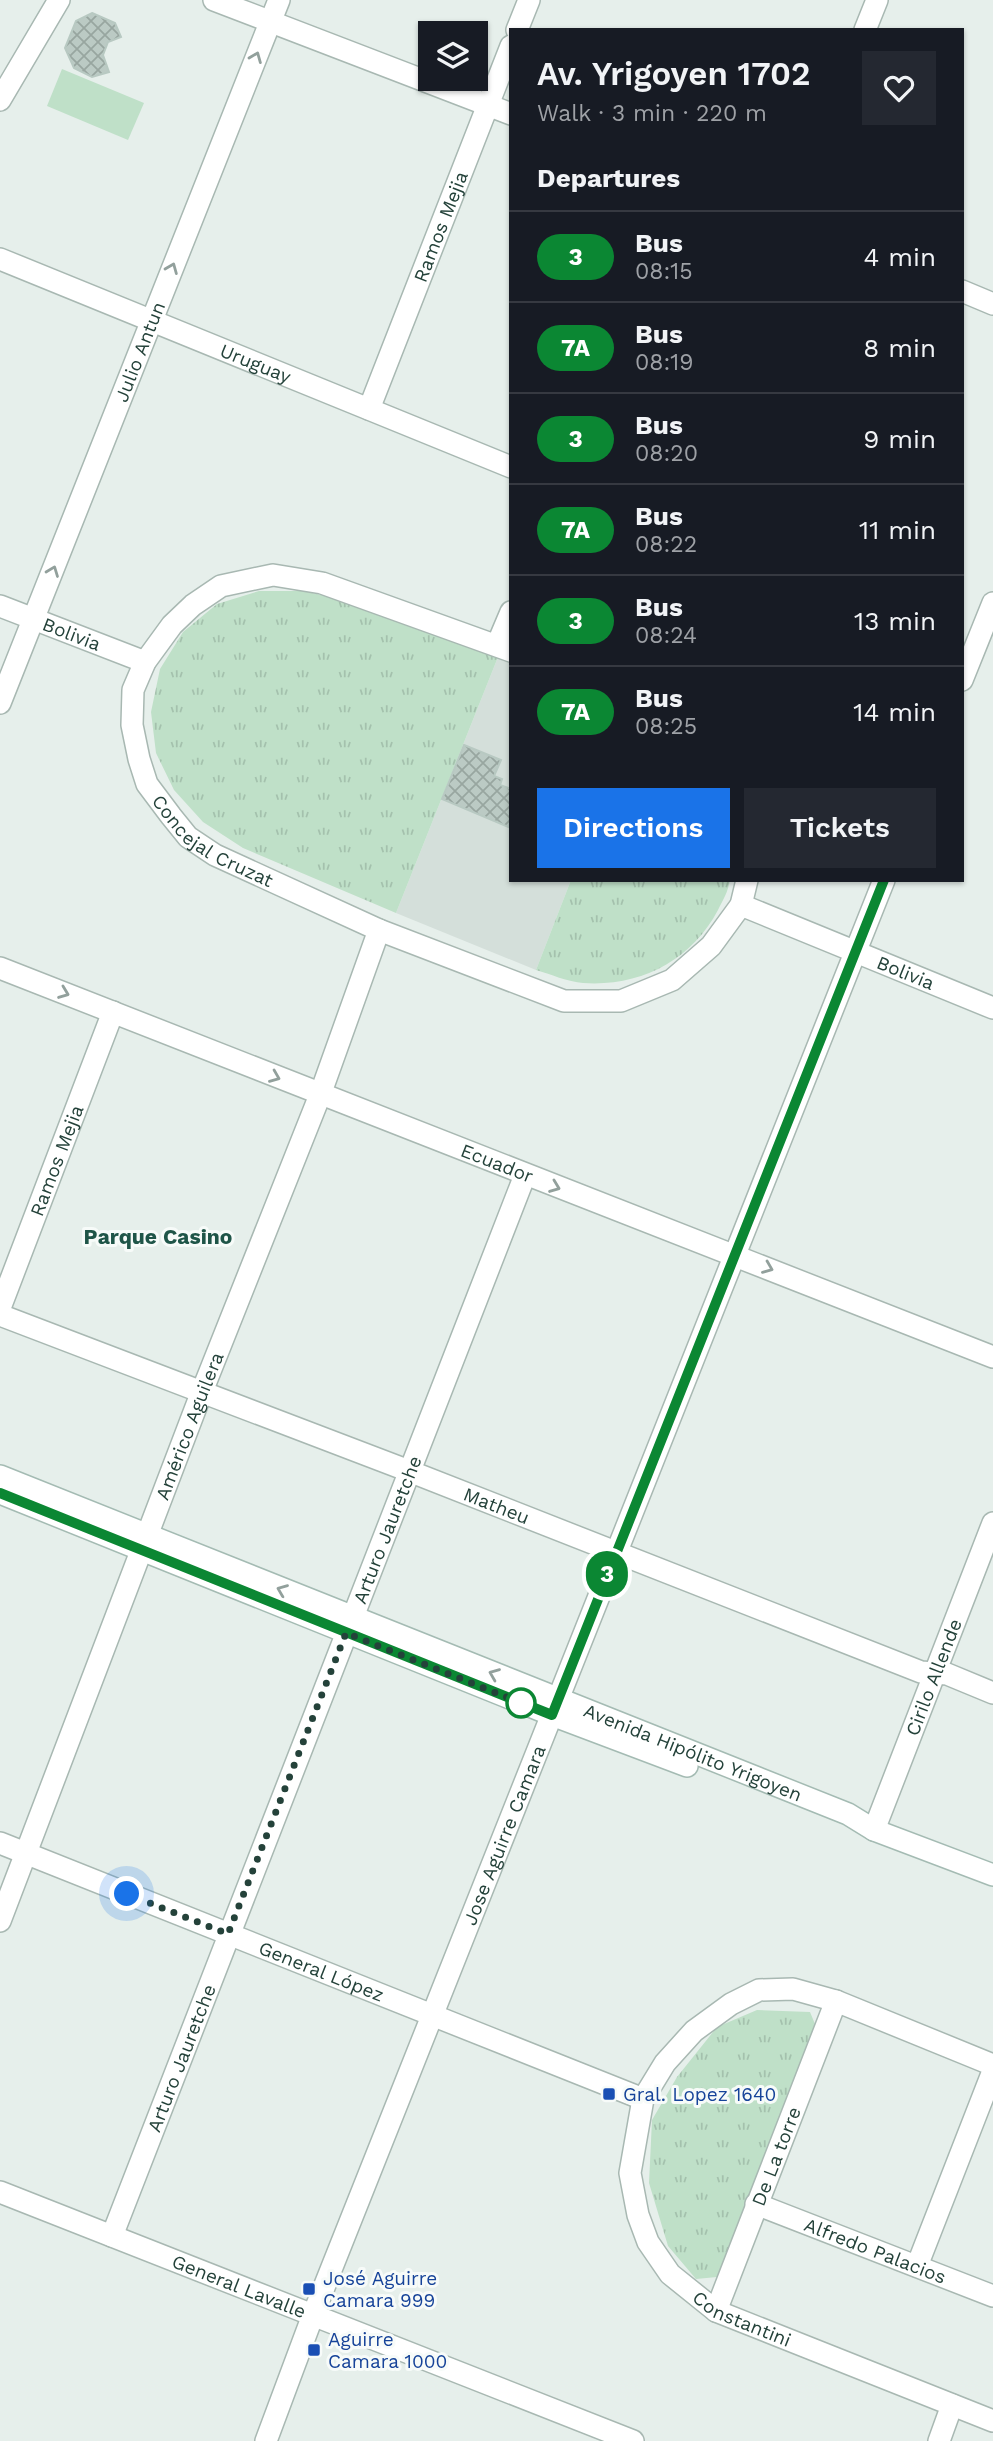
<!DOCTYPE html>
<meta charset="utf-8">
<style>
:root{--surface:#171b24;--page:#242831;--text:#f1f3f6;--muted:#9ea1a6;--line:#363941;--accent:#1a73e8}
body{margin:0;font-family:"Work Sans",sans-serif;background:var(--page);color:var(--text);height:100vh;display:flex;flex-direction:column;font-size:26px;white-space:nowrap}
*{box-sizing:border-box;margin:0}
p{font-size:23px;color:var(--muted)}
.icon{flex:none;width:38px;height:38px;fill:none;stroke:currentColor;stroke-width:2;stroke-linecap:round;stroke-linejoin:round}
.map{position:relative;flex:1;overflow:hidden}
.panel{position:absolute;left:509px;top:28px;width:455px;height:854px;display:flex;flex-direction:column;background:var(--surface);border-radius:0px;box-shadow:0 2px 5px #0004}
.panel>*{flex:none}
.badge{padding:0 14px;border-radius:23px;font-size:24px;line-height:46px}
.controls{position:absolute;left:418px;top:21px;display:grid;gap:14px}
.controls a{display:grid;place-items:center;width:70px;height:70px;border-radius:0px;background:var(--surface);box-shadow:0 2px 5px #0004;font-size:35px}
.you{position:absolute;width:35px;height:35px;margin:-18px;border:5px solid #fff;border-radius:50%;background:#1a73e8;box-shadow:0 0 0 10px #1a73e833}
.map>.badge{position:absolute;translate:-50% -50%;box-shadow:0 0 0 4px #fff}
h2{padding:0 28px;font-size:26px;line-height:63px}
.round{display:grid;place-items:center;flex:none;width:74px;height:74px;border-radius:0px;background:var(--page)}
.headline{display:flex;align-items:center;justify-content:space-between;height:119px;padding:0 28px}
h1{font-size:33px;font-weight:600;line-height:52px}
.action{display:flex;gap:14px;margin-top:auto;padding:14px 28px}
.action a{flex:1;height:80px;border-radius:0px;background:var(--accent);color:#fff;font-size:28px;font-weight:600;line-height:80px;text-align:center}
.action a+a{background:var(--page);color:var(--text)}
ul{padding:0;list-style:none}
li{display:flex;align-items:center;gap:21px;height:91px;padding:0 28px;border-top:2px solid var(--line)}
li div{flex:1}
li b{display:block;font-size:26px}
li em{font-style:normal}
li .badge{min-width:77px;font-weight:700;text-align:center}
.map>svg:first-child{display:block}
</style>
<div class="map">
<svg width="993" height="2441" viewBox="0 0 993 2441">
<defs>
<pattern id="park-tufts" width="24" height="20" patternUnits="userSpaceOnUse" patternTransform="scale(1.75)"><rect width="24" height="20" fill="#bfe0c8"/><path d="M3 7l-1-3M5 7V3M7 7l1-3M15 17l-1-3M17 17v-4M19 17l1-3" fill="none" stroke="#a4c1ad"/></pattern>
<pattern id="building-cross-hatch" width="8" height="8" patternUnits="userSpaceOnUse" patternTransform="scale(1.75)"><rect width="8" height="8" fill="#bbcac4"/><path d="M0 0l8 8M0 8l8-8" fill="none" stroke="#98a6a0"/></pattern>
</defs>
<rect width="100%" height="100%" fill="#e6efeb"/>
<!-- built -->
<path fill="#d4dfda" d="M498,657L511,663V880H571L536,970L396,913Z"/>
<!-- park -->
<path fill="url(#park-tufts)" d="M259,591H303L339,599L498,657L396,913L243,848L203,822L174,790L156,753L151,712L160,669L183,632L217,604Z
M571,880H730C728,892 723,900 718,910C691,961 640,987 583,983C568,982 550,974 536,970Z
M757,2010L810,2012L815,2024L717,2277L696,2279L668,2246L649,2183L652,2120L677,2077L717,2027Z"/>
<!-- garden -->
<path fill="#bfe0c8" d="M62,69L144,103L128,140L47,106Z"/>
<!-- building -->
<path fill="url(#building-cross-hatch)" stroke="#b8c9c2" stroke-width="2" d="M92,13L115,23L121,37L108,42L103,55L109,72L92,77L74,68L65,48L76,21Z
M464,745L501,760L494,776L502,779L500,785L511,789V828L442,799Z"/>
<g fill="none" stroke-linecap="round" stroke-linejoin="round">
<defs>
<g id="minor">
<path d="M214,0L511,114"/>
<path d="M517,30L529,0"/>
<path d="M865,30L877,0"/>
<path d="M0,100L59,0"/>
<path id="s1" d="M0,259L511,467"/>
<path d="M962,291L993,304"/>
<path id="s2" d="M369,409L511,46"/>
<path id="s3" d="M0,606L145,662"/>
<path d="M497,645L511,612"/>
<path id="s4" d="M511,651L322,583L273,575L221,586L193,605L172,625L145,662L133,690L132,725L139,759L147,784L171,816L188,837L215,855L379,930L564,1001H621L672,980L711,946L741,905L747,880"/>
<path d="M962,680L993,603"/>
<path id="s5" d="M0,703L279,0"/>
<path id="s6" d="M741,905L993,1008"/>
<path id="s7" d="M0,968L993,1357"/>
<path id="s8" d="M0,1308L113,1012"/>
<path id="s9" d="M0,1315L409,1471L921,1672L947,1674L993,1693"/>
<path id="s10" d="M874,1830L993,1523"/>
<path id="s11" d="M0,1843L643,2099"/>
<path id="s12" d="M0,1921L201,1394L320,1095L379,930"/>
<path id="s13" d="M993,2065L836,2001L793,1989L759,1990L731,2004L694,2031L665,2063L643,2099L630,2173L638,2215L648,2242L670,2274L716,2311L993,2421"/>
<path id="s14" d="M0,2192L633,2441"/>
<path id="s15" d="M756,2204L993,2296"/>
<path id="s16" d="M112,2236L525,1175"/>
<path d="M917,2266L993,2071"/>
<path id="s17" d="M716,2311L836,2001"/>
<path id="s18" d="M266,2441L313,2315L884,880"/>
<path d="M939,2441L952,2405"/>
</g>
<g id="secondary">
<path id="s19" d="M0,1476L848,1814L874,1830L993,1875"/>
<path d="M0,1493L552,1715L687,1766"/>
</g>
</defs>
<!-- minor casing -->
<use href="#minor" stroke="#a8b8b2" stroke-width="24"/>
<!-- secondary casing -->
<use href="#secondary" stroke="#a4bbb3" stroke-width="24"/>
<!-- minor -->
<use href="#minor" stroke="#fff" stroke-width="21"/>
<!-- secondary -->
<use href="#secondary" stroke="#fff" stroke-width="21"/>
</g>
<!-- one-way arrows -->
<defs><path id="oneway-chevron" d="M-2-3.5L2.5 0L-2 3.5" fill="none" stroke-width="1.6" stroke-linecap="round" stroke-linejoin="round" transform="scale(1.75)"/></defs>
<g stroke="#92a09c">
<use href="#oneway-chevron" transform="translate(256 57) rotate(-68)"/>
<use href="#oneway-chevron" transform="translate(172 268) rotate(-68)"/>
<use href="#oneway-chevron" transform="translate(53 571) rotate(-69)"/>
<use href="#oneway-chevron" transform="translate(64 993) rotate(21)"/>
<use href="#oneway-chevron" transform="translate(275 1077) rotate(22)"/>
<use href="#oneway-chevron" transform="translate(555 1187) rotate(21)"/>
<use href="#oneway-chevron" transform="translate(768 1268) rotate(22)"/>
<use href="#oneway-chevron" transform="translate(282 1590) rotate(-158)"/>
<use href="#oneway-chevron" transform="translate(494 1674) rotate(-158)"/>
</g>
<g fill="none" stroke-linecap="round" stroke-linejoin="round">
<defs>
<path id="line" d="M0,1493L552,1715L884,880"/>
</defs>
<!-- line casing -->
<use href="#line" stroke="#fff" stroke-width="16"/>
<!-- line -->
<use href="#line" stroke="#0b8733" stroke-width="10"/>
<!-- walk -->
<path stroke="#24423a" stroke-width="7" stroke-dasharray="0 12.6" d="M127,1894L228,1934L346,1633L529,1706L521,1703"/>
</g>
<!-- markers -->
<circle fill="#fff" stroke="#0b8733" stroke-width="3.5" cx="521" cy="1703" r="14"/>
<g fill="#1a4fb4" stroke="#f7fbf9" stroke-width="2.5">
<rect x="602" y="2087" width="14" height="14" rx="3.5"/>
<rect x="302" y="2282" width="14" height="14" rx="3.5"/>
<rect x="307" y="2343" width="14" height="14" rx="3.5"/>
</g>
<g text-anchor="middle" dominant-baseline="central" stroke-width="6" stroke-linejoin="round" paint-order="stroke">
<!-- street labels -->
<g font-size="19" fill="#24423a" stroke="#f7fbf9">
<text stroke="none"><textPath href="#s2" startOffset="196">Ramos Mejia</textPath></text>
<text stroke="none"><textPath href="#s5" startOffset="378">Julio Antun</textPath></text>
<text stroke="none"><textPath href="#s1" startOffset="276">Uruguay</textPath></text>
<text stroke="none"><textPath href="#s3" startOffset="77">Bolivia</textPath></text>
<text stroke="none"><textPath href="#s4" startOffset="628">Concejal Cruzat</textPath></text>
<text stroke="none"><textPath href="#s6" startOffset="178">Bolivia</textPath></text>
<text stroke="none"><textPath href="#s8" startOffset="158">Ramos Mejia</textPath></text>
<text stroke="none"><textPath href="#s7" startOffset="534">Ecuador</textPath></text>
<text stroke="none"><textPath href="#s12" startOffset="530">Américo Aguilera</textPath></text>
<text stroke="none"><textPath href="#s9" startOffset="532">Matheu</textPath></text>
<text stroke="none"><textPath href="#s16" startOffset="758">Arturo Jauretche</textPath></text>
<text stroke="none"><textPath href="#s10" startOffset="164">Cirilo Allende</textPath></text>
<text stroke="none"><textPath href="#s19" startOffset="746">Avenida Hipólito Yrigoyen</textPath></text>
<text stroke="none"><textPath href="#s18" startOffset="651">Jose Aguirre Camara</textPath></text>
<text stroke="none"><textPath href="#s11" startOffset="346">General López</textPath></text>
<text stroke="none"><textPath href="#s16" startOffset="191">Arturo Jauretche</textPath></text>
<text stroke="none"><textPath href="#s17" startOffset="166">De La torre</textPath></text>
<text stroke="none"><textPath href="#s15" startOffset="128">Alfredo Palacios</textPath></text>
<text stroke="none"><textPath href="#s14" startOffset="257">General Lavalle</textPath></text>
<text stroke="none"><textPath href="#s13" startOffset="682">Constantini</textPath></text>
</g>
<!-- transit labels -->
<g font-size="19" fill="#164399" stroke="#f7fbf9" text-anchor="start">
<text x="623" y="2094">Gral. Lopez 1640</text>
<text x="323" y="2278">José Aguirre<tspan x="323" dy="22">Camara 999</tspan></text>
<text x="328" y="2339">Aguirre<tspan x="328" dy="22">Camara 1000</tspan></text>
</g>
<!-- neighbourhood labels -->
<g font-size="21" font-weight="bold" fill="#1f5548" stroke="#f7fbf9">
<text x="158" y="1236">Parque Casino</text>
</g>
</g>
</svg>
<div class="controls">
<a><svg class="icon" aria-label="layers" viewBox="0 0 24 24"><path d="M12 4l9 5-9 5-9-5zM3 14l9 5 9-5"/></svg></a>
</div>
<div class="you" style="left:127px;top:1894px"></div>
<b class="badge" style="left:607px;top:1574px;background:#0b8733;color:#fff">3</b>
<section class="panel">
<div class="headline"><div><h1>Av. Yrigoyen 1702</h1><p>Walk · 3 min · 220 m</p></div><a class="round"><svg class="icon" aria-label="heart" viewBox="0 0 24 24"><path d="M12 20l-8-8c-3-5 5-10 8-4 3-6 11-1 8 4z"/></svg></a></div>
<h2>Departures</h2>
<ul>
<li><span class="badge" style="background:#0b8733;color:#fff">3</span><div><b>Bus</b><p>08:15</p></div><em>4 min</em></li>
<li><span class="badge" style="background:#0b8733;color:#fff">7A</span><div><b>Bus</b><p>08:19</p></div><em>8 min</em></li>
<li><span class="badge" style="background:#0b8733;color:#fff">3</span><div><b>Bus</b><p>08:20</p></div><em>9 min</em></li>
<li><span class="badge" style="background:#0b8733;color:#fff">7A</span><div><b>Bus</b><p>08:22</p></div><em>11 min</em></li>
<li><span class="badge" style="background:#0b8733;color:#fff">3</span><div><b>Bus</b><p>08:24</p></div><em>13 min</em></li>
<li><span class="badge" style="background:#0b8733;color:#fff">7A</span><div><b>Bus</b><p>08:25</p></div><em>14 min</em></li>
</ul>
<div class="action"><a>Directions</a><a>Tickets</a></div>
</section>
</div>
